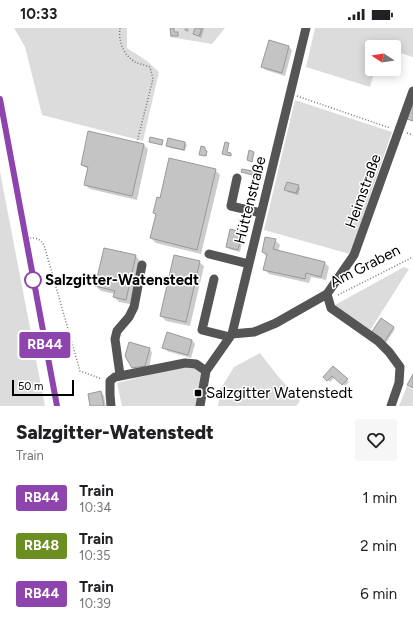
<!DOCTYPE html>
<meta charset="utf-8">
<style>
:root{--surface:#fff;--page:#f6f6f6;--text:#202124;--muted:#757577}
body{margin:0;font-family:Figtree,sans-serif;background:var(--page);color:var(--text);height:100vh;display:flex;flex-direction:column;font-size:15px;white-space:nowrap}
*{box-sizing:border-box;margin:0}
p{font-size:13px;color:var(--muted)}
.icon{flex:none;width:22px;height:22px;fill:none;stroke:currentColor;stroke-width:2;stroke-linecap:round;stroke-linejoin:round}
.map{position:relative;height:378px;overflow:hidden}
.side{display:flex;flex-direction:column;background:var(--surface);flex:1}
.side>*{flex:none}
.badge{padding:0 8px;border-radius:3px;font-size:14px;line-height:26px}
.needle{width:26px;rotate:282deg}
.fabs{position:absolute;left:365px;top:12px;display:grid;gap:8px}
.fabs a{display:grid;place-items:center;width:36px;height:36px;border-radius:4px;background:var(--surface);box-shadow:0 2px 10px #0003;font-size:20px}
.scale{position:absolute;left:12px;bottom:10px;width:62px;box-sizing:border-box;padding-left:4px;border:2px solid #000;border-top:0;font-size:11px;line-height:14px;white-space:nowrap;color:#000;-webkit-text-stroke:3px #fff;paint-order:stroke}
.map>.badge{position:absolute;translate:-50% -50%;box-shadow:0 0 0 2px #fff}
.round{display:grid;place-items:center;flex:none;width:42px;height:42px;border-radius:4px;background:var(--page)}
.summary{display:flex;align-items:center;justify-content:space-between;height:68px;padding:0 16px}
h1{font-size:19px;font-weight:800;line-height:30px}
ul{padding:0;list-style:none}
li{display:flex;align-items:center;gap:12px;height:48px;padding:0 16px}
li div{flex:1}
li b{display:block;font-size:15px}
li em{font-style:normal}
li .badge{min-width:44px;font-weight:700;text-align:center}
.status{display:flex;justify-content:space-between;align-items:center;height:28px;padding:0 20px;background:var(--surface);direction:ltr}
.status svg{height:11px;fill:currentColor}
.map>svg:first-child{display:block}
</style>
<div class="status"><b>10:33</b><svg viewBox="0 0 49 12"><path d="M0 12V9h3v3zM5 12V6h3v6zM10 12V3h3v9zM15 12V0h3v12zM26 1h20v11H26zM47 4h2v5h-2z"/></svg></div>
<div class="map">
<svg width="413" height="378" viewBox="0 0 413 378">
<rect width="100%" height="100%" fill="#fff"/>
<!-- green -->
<path fill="#dcdcdc" d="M14,0H127V20L147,33L159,44L143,113L42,87L25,19Z
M170,0H225L212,16L170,9Z
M315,0H413V29L394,23V19H382L366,14L380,19H372V41H375L370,59L306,39Z
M295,72L392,104L350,226L264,202Z
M0,143L2,154L45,378H0Z
M404,239L409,241L369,304L337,282L335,277Z
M260,325L277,347L300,373L296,378H218L221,360L234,339Z
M184,338H195L204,344L198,378H122L117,355Z
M407,358L413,362V378H399Z"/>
<!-- shadow -->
<path fill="#0003" d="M185,0L189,1L188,4L184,2Z
M196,0H204L201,10L194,6Z
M289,19L292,22L285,48L266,42L263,39Z
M185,114L187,117L185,123L170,120L168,118Z
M144,117L148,121L137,172L90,161L85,157L89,142L82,137Z
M215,142L220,147L201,226L156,215L151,210L157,188L154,185L160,171Z
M298,158L300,160L298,167L288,164L286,162Z
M238,191L245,192V195L239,193Z
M230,202L242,205L244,207L240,224L229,221L227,219Z
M275,212L280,217L278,224L324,234L329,239L326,252L311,249L309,255L269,246L264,241L267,229L263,224Z
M105,221L136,228L140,233L130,276L119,274L114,269L115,266L101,263L96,258Z
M199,234L204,238L190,298L166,293L161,288Z
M393,299L395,301L386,315L374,307Z
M192,312L195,316L191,330L167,323L163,319Z
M149,321L152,324L149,341L136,343L133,340Z
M334,340L349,354L345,358L335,349L330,354L325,349Z
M101,364L104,368L106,378H91Z"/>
<!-- building -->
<path fill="#c4c4c4" stroke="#999" d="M170,0H174V4H178V8H171Z
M195,0H202L199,8L193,6Z
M269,12L289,18L282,45L261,39Z
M413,72V93L407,91Z
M88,103L144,116L132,168L84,157L88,139L81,137Z
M150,109L163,112L162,117L149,114Z
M168,110L185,114L184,122L166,118Z
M225,114L229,115L227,124L231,125V128L222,126Z
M201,118L205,119V122L207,123L206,128L199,127Z
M249,122L254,124L252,134L247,132Z
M169,130L216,141L197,222L150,210L156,186L153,185L157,169L160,170Z
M242,141L257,144L256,148L241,144Z
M287,154L299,157L296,165L284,162Z
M230,201L242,204L238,222L226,219Z
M265,209L276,211L273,221L325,234L321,249L306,245L305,251L263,242L267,226L262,224Z
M104,220L136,227L126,272L113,269L115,263L95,258Z
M174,227L200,233L186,294L160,288Z
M381,290L394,299L384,314L371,305Z
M167,304L192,312L188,327L162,320Z
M129,314L150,320L145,338L132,340L125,328Z
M333,338L348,351L342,357L332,348L327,353L323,349Z
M413,346V360L407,357Z
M101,363L104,378H90L88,366Z"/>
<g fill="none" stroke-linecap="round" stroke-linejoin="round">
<!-- path -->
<path stroke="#777" stroke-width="1.5" stroke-dasharray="1 2" stroke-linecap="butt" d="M120,0C118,12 123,27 135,34C139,36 145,37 150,39L153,51L137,114
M297,68L390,100
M407,105L413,107
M30,210C37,210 40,211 44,217L80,343L102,351
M338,267L413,229"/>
<!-- minor -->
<path stroke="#555" stroke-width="9" d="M237,150L231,178L261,185
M209,226L249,236
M214,251L202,302L230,309
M327,266L331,280L378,313L389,324L400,339L399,355L391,378
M232,306L254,304L276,295L327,266L354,227L413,63
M120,347L115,311L117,303L129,289L134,279L142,237
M111,378L110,366V353L115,349L185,335L196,336L206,343
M200,378L206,343L232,306L306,0"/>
<!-- rail -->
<path stroke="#000" stroke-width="2.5" stroke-dasharray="6 2 1 2" stroke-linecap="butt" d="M0,71L57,378"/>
</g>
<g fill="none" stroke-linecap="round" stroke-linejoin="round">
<defs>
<path id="line" d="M0,71L57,378"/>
</defs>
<!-- line casing -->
<use href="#line" stroke="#fff" stroke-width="9"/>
<!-- line -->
<use href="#line" stroke="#8e44ad" stroke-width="6"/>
</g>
<!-- markers -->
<circle fill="#fff" stroke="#8e44ad" stroke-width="2" cx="33" cy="252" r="8"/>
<rect fill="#000" stroke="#fff" stroke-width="1.5" x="194" y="361" width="8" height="8" rx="2"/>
<g text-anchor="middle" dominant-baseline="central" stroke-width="3" stroke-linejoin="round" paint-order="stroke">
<!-- street labels -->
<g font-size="15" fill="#000" stroke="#fff">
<text transform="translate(363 163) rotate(-70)">Heimstraße</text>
<text transform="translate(250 172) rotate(-76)">Hüttenstraße</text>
<text transform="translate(365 238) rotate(-27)">Am Graben</text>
</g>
<!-- stop labels -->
<g font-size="15" font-weight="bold" fill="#000" stroke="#fff" text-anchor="start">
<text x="45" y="252">Salzgitter-Watenstedt</text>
</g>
<!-- poi labels -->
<g font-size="15" fill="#000" stroke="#fff" text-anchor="start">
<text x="206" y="365">Salzgitter Watenstedt</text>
</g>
</g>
</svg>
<div class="fabs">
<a><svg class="needle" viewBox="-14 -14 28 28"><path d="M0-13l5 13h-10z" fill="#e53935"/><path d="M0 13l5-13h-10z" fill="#757577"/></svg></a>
</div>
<div class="scale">50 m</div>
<b class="badge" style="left:45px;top:317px;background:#8e44ad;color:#fff">RB44</b>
</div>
<section class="side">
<div class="summary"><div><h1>Salzgitter-Watenstedt</h1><p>Train</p></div><a class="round"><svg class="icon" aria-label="heart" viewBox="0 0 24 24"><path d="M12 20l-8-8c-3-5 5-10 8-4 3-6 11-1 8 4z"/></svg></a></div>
<ul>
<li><span class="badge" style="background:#8e44ad;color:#fff">RB44</span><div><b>Train</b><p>10:34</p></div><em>1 min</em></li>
<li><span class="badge" style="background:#6b8e23;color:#fff">RB48</span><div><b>Train</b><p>10:35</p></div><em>2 min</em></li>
<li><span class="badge" style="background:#8e44ad;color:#fff">RB44</span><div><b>Train</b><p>10:39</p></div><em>6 min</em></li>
</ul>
</section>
